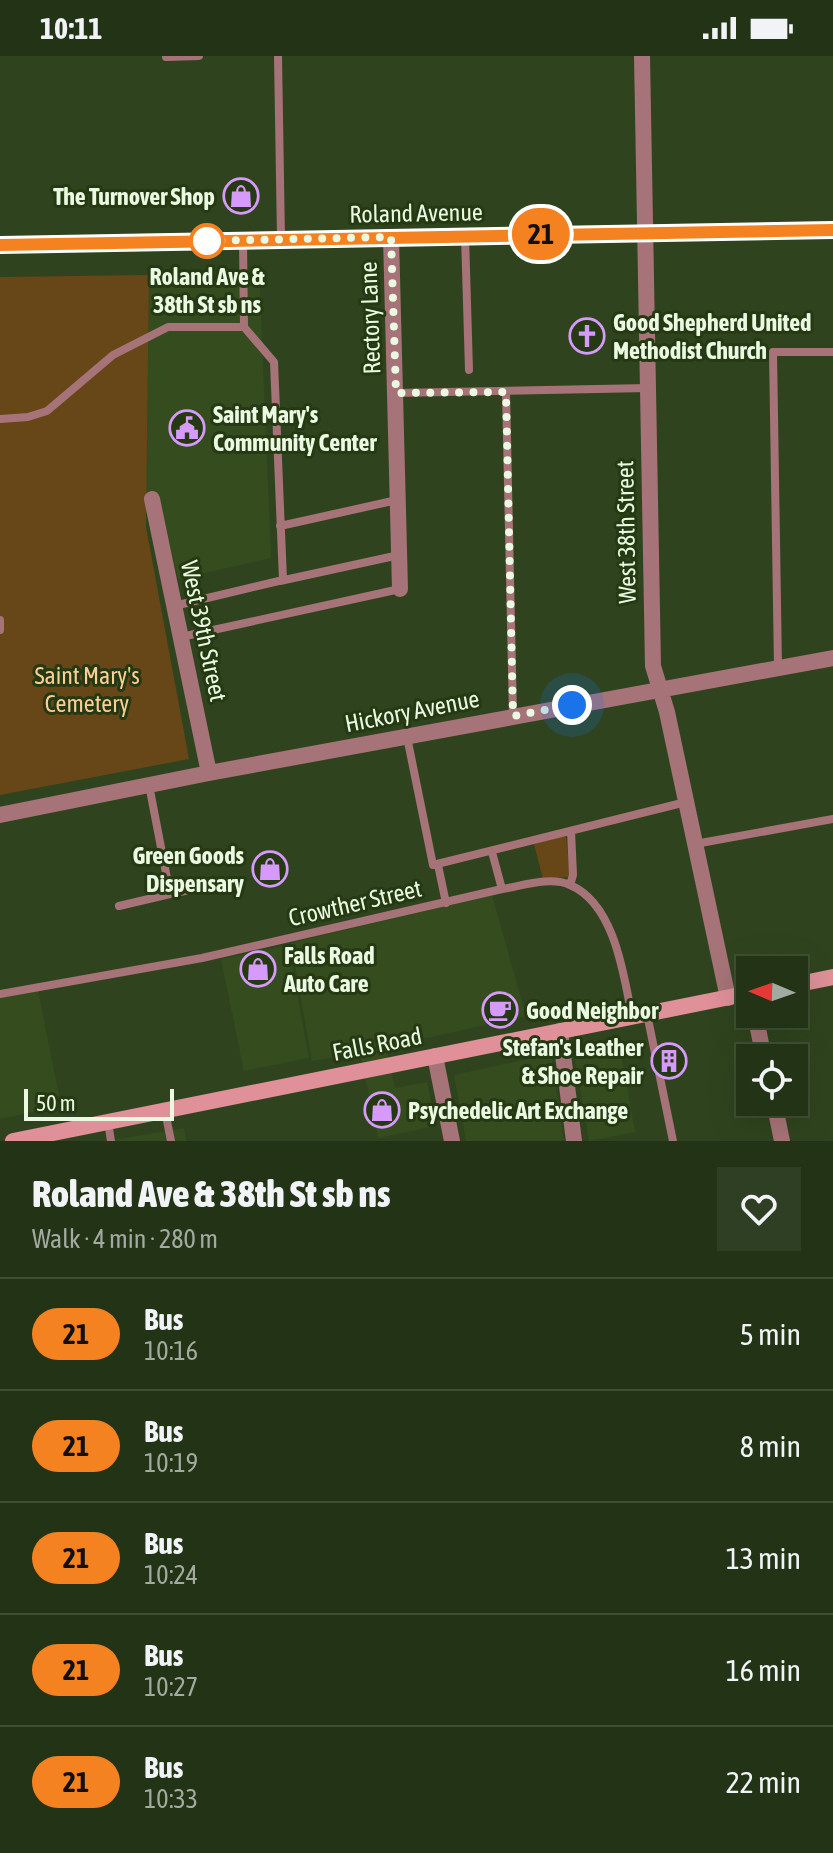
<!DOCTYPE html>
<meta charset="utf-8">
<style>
:root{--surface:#233316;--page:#2f3f23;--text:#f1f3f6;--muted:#a3aaa1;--line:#404e35}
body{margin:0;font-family:"Asap Condensed",sans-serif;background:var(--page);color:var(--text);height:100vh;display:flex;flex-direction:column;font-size:30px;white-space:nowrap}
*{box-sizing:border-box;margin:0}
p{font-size:26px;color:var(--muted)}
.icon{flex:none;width:44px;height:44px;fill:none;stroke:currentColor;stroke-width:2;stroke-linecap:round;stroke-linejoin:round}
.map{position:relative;height:1085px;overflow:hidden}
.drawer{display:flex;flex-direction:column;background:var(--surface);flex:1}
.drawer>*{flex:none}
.badge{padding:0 16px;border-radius:26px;font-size:28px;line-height:52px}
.needle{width:52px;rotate:272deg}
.fabs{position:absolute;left:736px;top:900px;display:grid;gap:16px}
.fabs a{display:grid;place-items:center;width:72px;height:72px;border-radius:0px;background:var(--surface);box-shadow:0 8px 32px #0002,0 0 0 2px var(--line);font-size:40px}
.scale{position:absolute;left:24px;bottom:20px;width:150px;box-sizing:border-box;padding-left:8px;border:4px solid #ebf9e2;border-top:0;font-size:22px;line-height:28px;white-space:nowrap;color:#ebf9e2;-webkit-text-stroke:6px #253a13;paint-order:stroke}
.you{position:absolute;width:40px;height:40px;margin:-20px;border:6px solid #fff;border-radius:50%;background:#1a73e8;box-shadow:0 0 0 12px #1a73e833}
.map>.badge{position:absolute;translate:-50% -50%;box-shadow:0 0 0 4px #fff}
.round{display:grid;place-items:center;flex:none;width:84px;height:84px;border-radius:0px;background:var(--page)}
.headline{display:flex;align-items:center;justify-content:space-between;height:136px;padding:0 32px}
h1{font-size:38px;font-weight:800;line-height:60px}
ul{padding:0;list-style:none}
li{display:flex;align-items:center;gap:24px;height:112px;padding:0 32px;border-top:2px solid var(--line)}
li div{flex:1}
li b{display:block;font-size:30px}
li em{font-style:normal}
li .badge{min-width:88px;font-weight:700;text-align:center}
.status{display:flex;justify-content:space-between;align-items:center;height:56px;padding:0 40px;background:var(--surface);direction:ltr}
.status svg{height:22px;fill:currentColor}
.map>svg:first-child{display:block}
</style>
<div class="status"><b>10:11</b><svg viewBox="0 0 49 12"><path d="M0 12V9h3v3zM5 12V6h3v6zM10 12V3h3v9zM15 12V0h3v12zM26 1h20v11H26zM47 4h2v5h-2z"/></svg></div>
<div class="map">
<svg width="833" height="1085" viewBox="0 0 833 1085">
<rect width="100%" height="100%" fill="#2f441e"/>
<!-- built -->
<path fill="#344c1e" d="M259,214L271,502L178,523L159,440H146L149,219Z
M492,839L526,960L386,991L395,1032L427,1026L436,1070L378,1082L360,997L312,1005L291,887Z
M288,889L309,1002L244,1015L221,903Z
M37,929L61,1050L0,1063V936Z
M619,985L635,1076L589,1085L573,992Z
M551,998L564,1085H466L454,1019Z
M184,1072L186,1085H109Z"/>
<!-- green -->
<path fill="#674618" d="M149,219L146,471L189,703L0,739V221Z
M566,779L570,821L543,823L534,788Z"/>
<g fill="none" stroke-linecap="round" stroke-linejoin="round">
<!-- lane -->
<path stroke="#a67378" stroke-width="8" d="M278,0L281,183
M166,1L199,0
M465,180L469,314
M506,336L513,660
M396,337L648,332
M0,363L28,361L47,355L113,299L168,271H244
M280,470L397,444
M280,525L399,499
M174,550L283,524L274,306L244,271L243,185
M0,564V574
M181,581L400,533
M778,611L773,296H833
M407,681L433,809L686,746
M695,788L833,763
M492,796L502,833
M438,809L446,847
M570,829L573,819L571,775
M170,838L204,831
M119,850L170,838L149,729
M0,938L202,902L502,833C522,830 550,820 570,829C615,848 624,920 632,961
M647,958L673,1085
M165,1055L171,1085
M108,1066L111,1085"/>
<!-- street -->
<path stroke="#a67378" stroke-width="16" d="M642,0L653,610L667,656L728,942
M391,181L400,533
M152,443L209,717
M0,759L209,717L833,602
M755,958L764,1002
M560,975L574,1085
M435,1000L452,1085
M774,1046L782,1085"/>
<!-- secondary -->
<path stroke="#df9099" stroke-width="16" d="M0,189L833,174
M794,929L833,921
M13,1085L750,937"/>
</g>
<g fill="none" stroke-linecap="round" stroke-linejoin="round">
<defs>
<path id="line" d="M0,189L833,174"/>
</defs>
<!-- line casing -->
<use href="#line" stroke="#fff" stroke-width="18"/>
<!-- line -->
<use href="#line" stroke="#f58220" stroke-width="12"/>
<!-- walk -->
<path stroke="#ebf9e2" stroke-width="8" stroke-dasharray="0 14.4" d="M207,185L391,181L396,337L506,336L513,660L572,649"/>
</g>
<!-- icons -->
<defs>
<symbol id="shop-ring" viewBox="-11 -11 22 22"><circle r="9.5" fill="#253a13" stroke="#d69bfa" stroke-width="1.5"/><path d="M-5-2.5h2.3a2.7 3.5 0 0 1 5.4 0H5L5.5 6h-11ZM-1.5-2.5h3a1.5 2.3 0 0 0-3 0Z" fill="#d69bfa"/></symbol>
<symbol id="church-ring" viewBox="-11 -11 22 22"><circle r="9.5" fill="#253a13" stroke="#d69bfa" stroke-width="1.5"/><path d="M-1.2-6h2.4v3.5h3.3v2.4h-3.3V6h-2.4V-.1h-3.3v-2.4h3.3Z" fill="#d69bfa"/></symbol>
<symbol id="civic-ring" viewBox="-11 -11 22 22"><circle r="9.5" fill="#253a13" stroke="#d69bfa" stroke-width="1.5"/><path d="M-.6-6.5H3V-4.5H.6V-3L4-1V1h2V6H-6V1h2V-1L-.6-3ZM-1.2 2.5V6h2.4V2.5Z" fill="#d69bfa"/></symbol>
<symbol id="cafe-ring" viewBox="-11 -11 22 22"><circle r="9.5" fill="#253a13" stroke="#d69bfa" stroke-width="1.5"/><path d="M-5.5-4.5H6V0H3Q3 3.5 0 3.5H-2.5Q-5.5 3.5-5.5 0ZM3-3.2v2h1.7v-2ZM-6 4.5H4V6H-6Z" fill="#d69bfa"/></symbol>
<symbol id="building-ring" viewBox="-11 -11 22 22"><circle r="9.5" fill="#253a13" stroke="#d69bfa" stroke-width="1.5"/><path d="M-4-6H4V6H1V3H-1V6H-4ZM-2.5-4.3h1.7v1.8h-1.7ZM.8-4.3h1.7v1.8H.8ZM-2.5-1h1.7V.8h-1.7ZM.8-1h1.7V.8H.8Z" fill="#d69bfa"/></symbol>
</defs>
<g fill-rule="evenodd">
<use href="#shop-ring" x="221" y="120" width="40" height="40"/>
<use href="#church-ring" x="567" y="260" width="40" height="40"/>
<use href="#civic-ring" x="167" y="352" width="40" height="40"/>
<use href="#shop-ring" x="250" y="793" width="40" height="40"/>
<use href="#shop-ring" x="238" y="893" width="40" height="40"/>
<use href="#cafe-ring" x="480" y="934" width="40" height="40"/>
<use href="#building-ring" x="649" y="985" width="40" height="40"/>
<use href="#shop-ring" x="362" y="1034" width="40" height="40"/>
</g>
<!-- markers -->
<circle fill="#fff" stroke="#f58220" stroke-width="4" cx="207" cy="185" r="16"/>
<g text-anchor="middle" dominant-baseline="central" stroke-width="6" stroke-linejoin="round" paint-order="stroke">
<!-- poi labels -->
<g font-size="24" font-weight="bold" fill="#ebf9e2" stroke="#253a13" text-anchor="start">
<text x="215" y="140" text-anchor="end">The Turnover Shop</text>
<text x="613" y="266">Good Shepherd United<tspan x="613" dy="28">Methodist Church</tspan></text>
<text x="213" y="358">Saint Mary's<tspan x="213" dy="28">Community Center</tspan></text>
<text x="244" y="799" text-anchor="end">Green Goods<tspan x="244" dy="28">Dispensary</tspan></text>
<text x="284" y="899">Falls Road<tspan x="284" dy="28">Auto Care</tspan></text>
<text x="526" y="954">Good Neighbor</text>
<text x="643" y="991" text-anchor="end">Stefan's Leather<tspan x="643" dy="28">&amp; Shoe Repair</tspan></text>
<text x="408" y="1054">Psychedelic Art Exchange</text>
</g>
<!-- street labels -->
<g font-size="24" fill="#ebf9e2" stroke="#253a13">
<text transform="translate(416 157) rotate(-1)">Roland Avenue</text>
<text transform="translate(370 262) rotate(-92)">Rectory Lane</text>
<text transform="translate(626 476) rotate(-91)">West 38th Street</text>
<text transform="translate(204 575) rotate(78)">West 39th Street</text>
<text transform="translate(412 655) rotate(-11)">Hickory Avenue</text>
<text transform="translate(355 847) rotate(-13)">Crowther Street</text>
<text transform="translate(377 988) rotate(-11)">Falls Road</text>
</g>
<!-- stop labels -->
<g font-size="24" font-weight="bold" fill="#ebf9e2" stroke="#253a13">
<text x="207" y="220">Roland Ave &amp;<tspan x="207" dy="28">38th St sb ns</tspan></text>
</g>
<!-- park labels -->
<g font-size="24" fill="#fdce95" stroke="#253a13">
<text x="87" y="619">Saint Mary's<tspan x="87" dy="28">Cemetery</tspan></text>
</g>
</g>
</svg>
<div class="fabs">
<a><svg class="needle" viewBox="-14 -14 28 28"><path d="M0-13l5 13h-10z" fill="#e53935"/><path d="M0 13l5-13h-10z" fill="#a3aaa1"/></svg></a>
<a><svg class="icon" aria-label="locate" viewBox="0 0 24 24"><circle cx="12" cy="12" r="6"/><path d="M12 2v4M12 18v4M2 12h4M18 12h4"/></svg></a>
</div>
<div class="scale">50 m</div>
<div class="you" style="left:572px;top:649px"></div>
<b class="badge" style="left:541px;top:178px;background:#f58220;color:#111">21</b>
</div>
<section class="drawer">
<div class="headline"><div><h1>Roland Ave &amp; 38th St sb ns</h1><p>Walk · 4 min · 280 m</p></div><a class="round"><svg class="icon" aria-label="heart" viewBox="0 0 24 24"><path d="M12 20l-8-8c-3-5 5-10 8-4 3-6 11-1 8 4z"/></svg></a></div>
<ul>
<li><span class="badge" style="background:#f58220;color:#111">21</span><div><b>Bus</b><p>10:16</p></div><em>5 min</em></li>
<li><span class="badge" style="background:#f58220;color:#111">21</span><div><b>Bus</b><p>10:19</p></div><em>8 min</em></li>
<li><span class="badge" style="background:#f58220;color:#111">21</span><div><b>Bus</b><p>10:24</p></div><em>13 min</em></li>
<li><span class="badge" style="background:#f58220;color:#111">21</span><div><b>Bus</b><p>10:27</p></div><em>16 min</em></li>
<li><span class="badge" style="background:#f58220;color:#111">21</span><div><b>Bus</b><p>10:33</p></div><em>22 min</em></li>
</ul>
</section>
